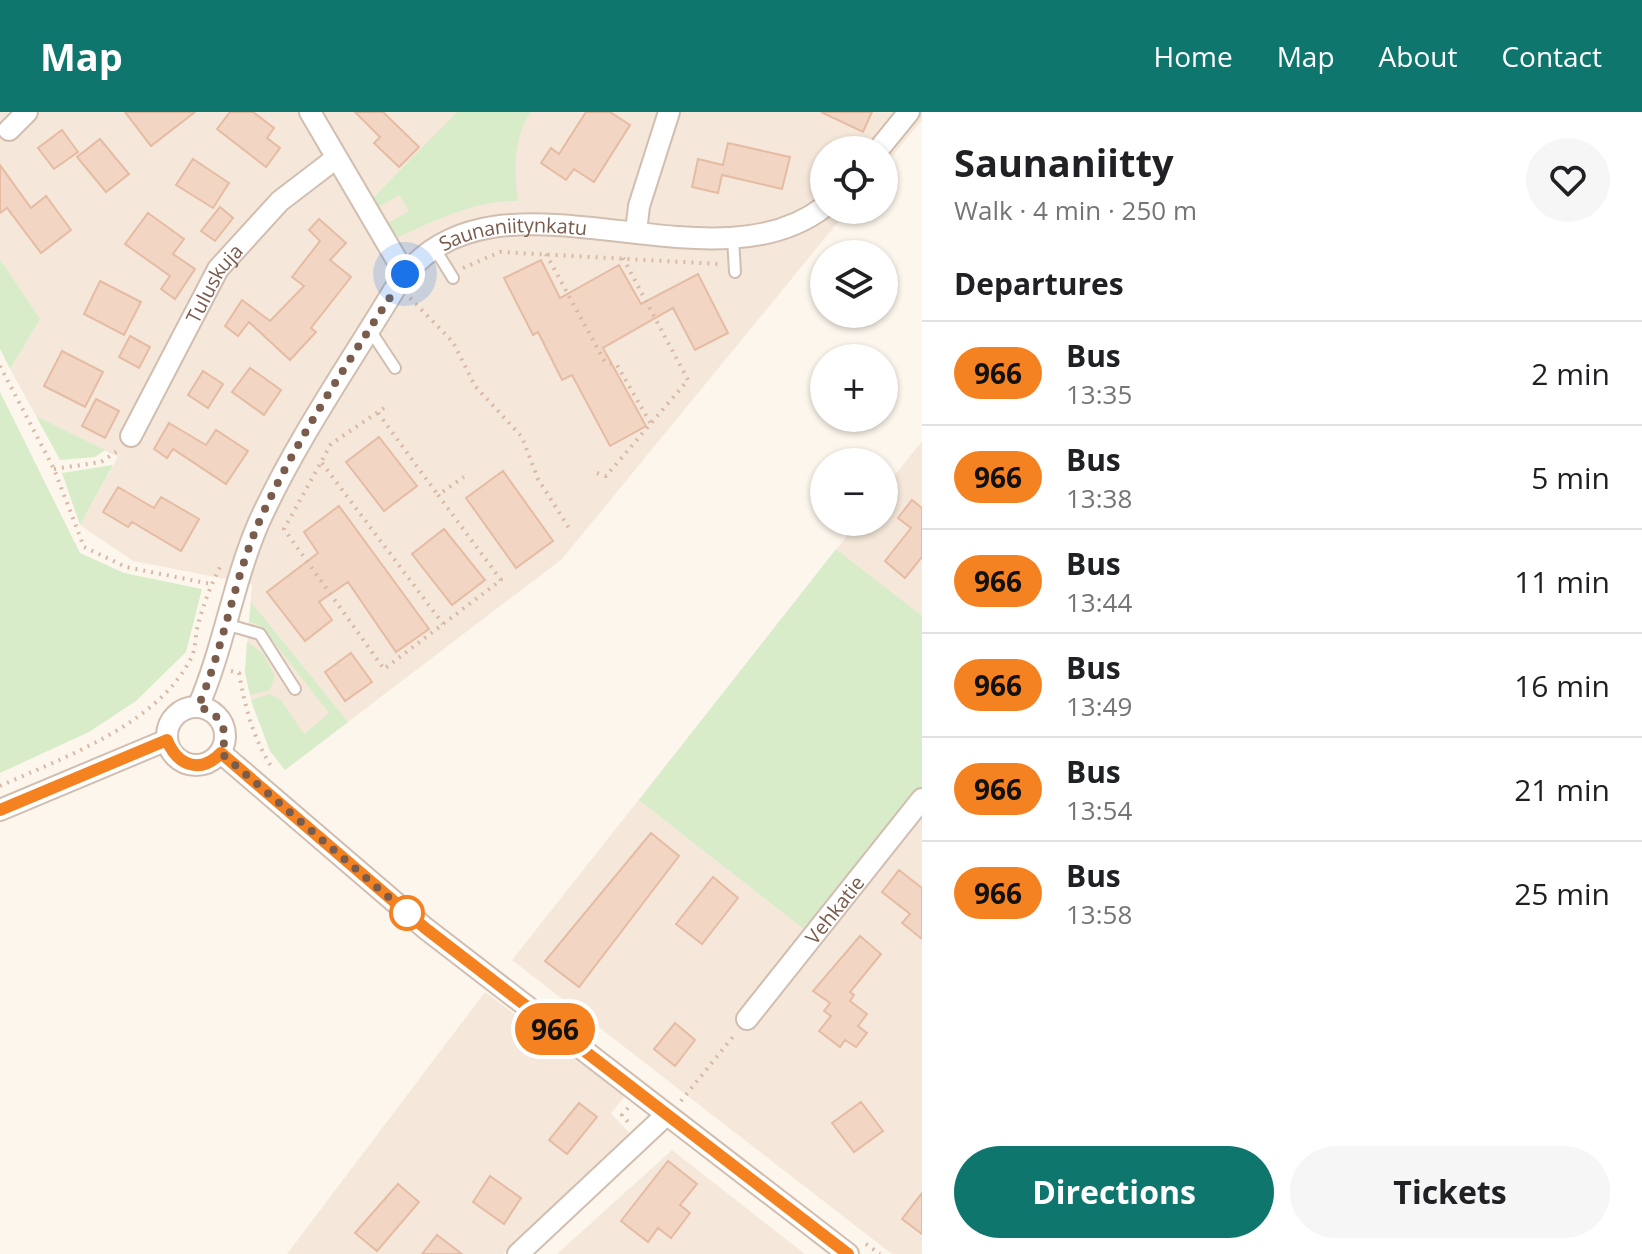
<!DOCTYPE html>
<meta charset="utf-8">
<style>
:root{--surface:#fff;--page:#f6f6f6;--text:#202124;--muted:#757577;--line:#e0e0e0;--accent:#0f766e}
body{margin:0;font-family:"Open Sans",sans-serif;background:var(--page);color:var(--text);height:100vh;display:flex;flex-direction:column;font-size:30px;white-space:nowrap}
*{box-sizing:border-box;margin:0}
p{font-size:26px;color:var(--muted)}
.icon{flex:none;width:44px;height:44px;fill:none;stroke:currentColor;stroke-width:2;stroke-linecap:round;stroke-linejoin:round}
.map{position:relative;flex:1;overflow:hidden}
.drawer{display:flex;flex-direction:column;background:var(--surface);width:720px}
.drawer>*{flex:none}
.badge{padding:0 16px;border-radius:26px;font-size:28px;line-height:52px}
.fabs{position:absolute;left:810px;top:24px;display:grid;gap:16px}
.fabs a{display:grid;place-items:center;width:88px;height:88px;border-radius:50%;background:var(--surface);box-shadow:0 2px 6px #0004;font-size:40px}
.you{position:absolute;width:40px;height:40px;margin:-20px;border:6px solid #fff;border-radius:50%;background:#1a73e8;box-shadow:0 0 0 12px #1a73e833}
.map>.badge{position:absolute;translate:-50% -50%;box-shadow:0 0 0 4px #fff}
h2{padding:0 32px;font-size:30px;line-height:72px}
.round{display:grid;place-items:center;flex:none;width:84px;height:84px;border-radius:42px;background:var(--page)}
.overview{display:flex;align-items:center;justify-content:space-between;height:136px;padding:0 32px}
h1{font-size:38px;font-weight:700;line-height:60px}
.cta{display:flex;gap:16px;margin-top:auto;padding:16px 32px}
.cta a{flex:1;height:92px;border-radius:48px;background:var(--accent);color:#fff;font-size:32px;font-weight:700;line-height:92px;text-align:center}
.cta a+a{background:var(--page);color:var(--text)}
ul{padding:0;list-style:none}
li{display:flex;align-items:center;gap:24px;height:104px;padding:0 32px;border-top:2px solid var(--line)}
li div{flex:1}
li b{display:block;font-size:30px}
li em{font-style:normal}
li .badge{min-width:88px;font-weight:700;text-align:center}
header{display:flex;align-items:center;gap:48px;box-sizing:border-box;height:112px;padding:0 40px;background:var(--accent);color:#fff}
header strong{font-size:38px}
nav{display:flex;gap:44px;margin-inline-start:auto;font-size:28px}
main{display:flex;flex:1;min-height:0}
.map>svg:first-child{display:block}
</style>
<header>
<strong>Map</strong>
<nav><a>Home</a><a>Map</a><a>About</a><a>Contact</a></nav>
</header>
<main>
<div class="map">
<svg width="922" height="1142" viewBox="0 0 922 1142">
<rect width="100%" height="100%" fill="#fdf6ec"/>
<!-- residential -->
<path fill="#f5e8da" d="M0,0H922V8L884,54V38H824V98H848L562,447L285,658L270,639L253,595L245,560L252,472L133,449L80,413L118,345L36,304L10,257L39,207L0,147Z
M922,329V1142H892L512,848L858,410H884V377Z
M485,880L625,984L611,1001L631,1023L503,1142H287Z
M672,1038L805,1142H557Z"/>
<!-- green -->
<path fill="#d8ecc9" d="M457,0H531C513,25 514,61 518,89C474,88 433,110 393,127L385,113L409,99L399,83L378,95L373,86Z
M0,147L40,207L10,257L0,237Z
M0,280L80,441L124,461L202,477L186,540L136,589L89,620L0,661Z
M36,304L105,338L95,345L60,348Z
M113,353L80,413L62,361Z
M836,437L922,504V677L804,817L639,688Z
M251,490L348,610L285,658L270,639L251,588L270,582L281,588L304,622L329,601L261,514L249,510Z
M247,530L263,541L275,564L270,578L250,583L245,560Z"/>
<!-- building -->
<path fill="#f3d5c3" stroke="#e6bba3" stroke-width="2" d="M125,0H195L151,34Z
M230,0H253L274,16L267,26L280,36L266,55L217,17Z
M355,0H383L419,35L399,55L374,31L380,25Z
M586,0H610L630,13L594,70L574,57L566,68L541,51L551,36L559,42Z
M821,0H872L863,20Z
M62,18L78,40L54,57L38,36Z
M100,27L129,62L106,80L77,45Z
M728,31L790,45L782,77L722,63L718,81L692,75L698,47L723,53Z
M193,47L229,71L213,96L176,73Z
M0,53L31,96L46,84L71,118L41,141L7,96L0,101Z
M220,95L233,106L215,129L201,119Z
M148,101L184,127L173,142L195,157L175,187L161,177L170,164L125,132Z
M319,107L346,131L330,148L351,165L311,216L316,220L290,248L249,210L238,224L225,214L242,188L270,209L304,174L292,165L320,129L309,118Z
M541,148L560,186L619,153L641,192L698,162L728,221L695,238L673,196L603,236L646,314L610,334L572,263L562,268L538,220L533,223L504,166Z
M100,169L141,190L124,223L84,202Z
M130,224L150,235L139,256L119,245Z
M62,239L103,260L85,295L44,274Z
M250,256L281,278L264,303L232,280Z
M203,259L223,272L208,296L188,283Z
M96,287L119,299L105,326L82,314Z
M169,311L206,333L216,318L248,339L226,372L173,337L167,346L154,337Z
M379,325L417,374L384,399L346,350Z
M503,359L553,429L516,456L466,386Z
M118,375L154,396L161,385L199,407L181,439L132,410L128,415L103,400Z
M912,388L922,396V445L905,466L885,449L911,416L898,406Z
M339,394L429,517L396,540L348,470L319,490L332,508L305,529L267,480L318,441L304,420Z
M444,417L485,468L452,493L412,442Z
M351,541L372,570L345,589L325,560Z
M651,721L679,744L579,875L545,849Z
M899,758L922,776V827L902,811L910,802L882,780Z
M713,765L738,786L702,832L676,812Z
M860,824L881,842L850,880L854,883L850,889L867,902L858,914L867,921L856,935L845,928L840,935L819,919L831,904L824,899L830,891L813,879Z
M675,911L695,928L675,954L654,937Z
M861,990L883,1019L854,1040L832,1011Z
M579,991L597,1005L567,1042L549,1028Z
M668,1049L697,1072L680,1093L690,1101L671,1126L658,1116L648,1130L621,1109Z
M490,1064L521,1086L504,1112L473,1090Z
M398,1072L419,1090L377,1139L355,1121Z
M922,1081V1122L902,1107Z
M437,1123L462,1142H422Z"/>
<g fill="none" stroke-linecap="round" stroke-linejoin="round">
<defs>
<path id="service" d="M733,126L735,160
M435,137L453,166
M370,218L395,256
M225,512L260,522L295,577"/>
<g id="minor">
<path d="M310,0L405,162"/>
<path d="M9,18L27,0"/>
<path d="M878,38L909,0"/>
<path d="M636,120L639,94L669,0"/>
<path id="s1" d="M131,324L218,157L280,89L335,47"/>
<circle cx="196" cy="624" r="29"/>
<path id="s2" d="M198,595C224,535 233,470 259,410C296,329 348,254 394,178C486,33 704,187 824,95"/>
<path d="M221,641L425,816L848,1142"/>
<path d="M0,698L167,628"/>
<path id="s3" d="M747,907L922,687"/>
<path d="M518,1142L665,1004"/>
</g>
</defs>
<!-- service casing -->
<use href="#service" stroke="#d1beb0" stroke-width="14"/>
<!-- minor casing -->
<use href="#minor" stroke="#d1beb0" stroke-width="24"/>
<!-- path -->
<path stroke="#d9b8a5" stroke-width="4" stroke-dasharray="2 6" stroke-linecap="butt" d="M546,142L605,250L617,253L651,312
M463,156L500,140L719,152
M410,186L453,230L475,274L522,325L538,367L569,416
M0,254L54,357L84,435L126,455L211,472
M384,296L331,332L284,417L384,557L501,468L438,383L464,365
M378,301L438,383
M322,351L443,512
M54,357L101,350L119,338
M597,361L606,364L688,268L623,146
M231,559L239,561C245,595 253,627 273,657
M0,674C64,645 160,612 192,544C196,535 195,523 198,513C203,493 211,473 220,455
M681,989L736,921
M628,996L622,1003L629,1011
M866,1132L880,1142"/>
<!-- service -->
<use href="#service" stroke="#fff" stroke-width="10"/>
<!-- minor -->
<use href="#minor" stroke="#fff" stroke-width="20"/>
</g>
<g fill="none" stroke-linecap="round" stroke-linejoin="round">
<defs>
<path id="line" d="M0,698L167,628C177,653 200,663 221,641L425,816L848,1142"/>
</defs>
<!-- line casing -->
<use href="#line" stroke="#fff" stroke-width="18"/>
<!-- line -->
<use href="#line" stroke="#f58220" stroke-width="12"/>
<!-- walk -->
<path stroke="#7a5c4d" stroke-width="8" stroke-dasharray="0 14.4" d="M405,162C354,242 298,323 259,410C233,470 224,535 198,595C221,601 230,619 221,641L407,801"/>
</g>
<!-- markers -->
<circle fill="#fff" stroke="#f58220" stroke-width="4" cx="407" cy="801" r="16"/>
<g text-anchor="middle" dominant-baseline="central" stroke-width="7" stroke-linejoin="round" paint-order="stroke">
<!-- street labels -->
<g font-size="20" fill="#7a5c4d" stroke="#fffaf3">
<text stroke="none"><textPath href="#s2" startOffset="604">Saunaniitynkatu</textPath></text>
<text stroke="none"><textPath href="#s1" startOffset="174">Tuluskuja</textPath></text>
<text stroke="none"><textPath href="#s3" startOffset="140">Vehkatie</textPath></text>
</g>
</g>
</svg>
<div class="fabs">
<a><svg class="icon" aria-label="locate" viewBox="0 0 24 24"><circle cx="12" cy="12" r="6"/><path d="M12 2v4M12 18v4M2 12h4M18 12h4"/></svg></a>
<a><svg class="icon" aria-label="layers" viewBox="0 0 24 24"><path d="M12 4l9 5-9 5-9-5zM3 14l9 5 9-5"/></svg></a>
<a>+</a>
<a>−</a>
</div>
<div class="you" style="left:405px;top:162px"></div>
<b class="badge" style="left:555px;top:917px;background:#f58220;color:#111">966</b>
</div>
<section class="drawer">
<div class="overview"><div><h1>Saunaniitty</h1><p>Walk · 4 min · 250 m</p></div><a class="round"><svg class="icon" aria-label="heart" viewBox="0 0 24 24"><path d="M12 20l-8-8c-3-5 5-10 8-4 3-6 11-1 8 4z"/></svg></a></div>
<h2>Departures</h2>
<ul>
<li><span class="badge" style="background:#f58220;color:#111">966</span><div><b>Bus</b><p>13:35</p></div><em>2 min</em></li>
<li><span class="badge" style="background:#f58220;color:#111">966</span><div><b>Bus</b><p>13:38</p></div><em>5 min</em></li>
<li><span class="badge" style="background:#f58220;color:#111">966</span><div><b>Bus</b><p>13:44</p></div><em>11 min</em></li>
<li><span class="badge" style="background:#f58220;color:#111">966</span><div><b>Bus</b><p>13:49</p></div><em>16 min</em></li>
<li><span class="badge" style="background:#f58220;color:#111">966</span><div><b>Bus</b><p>13:54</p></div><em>21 min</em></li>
<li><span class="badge" style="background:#f58220;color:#111">966</span><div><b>Bus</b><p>13:58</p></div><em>25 min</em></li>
</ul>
<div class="cta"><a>Directions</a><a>Tickets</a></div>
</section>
</main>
